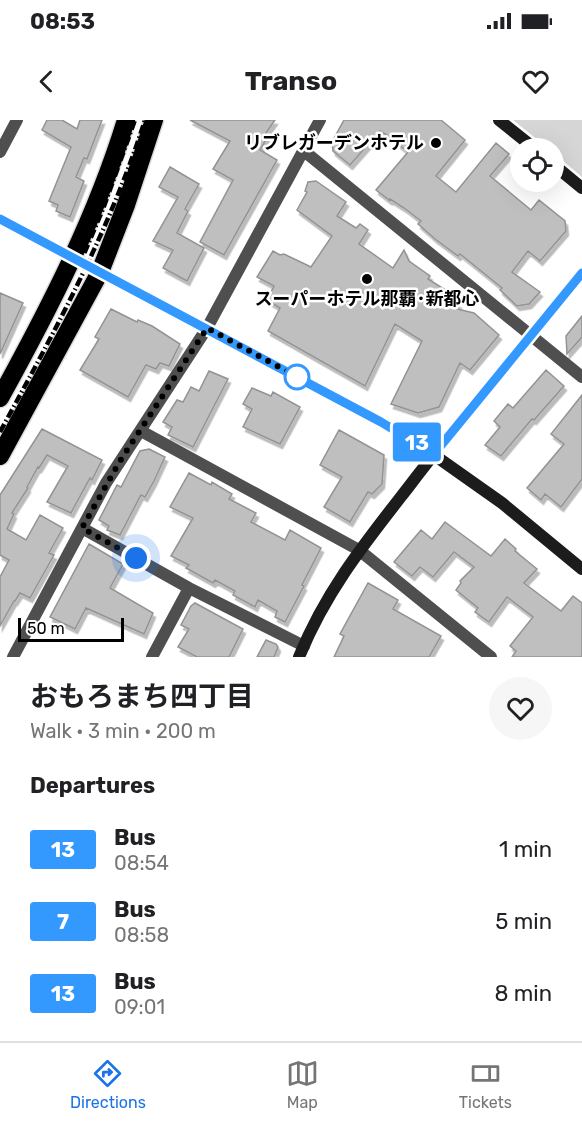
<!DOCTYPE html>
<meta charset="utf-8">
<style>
:root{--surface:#fff;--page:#f6f6f6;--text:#202124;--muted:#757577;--line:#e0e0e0;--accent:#1a73e8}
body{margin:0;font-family:Rubik,"Noto Sans JP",sans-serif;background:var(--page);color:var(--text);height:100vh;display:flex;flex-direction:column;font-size:22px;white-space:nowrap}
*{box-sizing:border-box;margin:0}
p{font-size:20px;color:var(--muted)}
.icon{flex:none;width:33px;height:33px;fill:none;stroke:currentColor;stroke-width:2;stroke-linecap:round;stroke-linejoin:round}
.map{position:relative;height:537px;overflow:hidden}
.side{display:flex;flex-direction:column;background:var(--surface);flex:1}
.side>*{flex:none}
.badge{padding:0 12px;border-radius:4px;font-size:21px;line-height:39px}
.buttons{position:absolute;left:510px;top:18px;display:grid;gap:12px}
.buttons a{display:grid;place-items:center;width:54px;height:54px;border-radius:50%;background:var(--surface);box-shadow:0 6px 24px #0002;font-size:30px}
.scale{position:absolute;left:18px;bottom:15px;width:106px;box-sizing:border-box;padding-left:6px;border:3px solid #000;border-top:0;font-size:16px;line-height:21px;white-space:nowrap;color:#000;-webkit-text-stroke:4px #fff;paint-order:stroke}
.you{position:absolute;width:30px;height:30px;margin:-15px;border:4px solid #fff;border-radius:50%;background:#1a73e8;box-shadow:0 0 0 9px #1a73e833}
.map>.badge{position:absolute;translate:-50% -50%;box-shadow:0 0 0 3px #fff}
h2{padding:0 30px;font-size:22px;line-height:54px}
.round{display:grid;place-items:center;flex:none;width:63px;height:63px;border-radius:32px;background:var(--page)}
.overview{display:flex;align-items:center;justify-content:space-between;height:102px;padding:0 30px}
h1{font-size:28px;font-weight:700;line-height:45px}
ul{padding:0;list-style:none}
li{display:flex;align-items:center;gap:18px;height:72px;padding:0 30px}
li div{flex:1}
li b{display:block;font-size:22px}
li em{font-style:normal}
li .badge{min-width:66px;font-weight:700;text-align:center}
.status{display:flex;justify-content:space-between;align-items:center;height:42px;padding:0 30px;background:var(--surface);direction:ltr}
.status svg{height:16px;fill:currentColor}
header{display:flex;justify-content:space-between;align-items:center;height:78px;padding:0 30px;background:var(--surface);font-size:27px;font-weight:700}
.dock{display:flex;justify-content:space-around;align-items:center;height:84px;border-top:2px solid var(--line);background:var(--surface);font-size:16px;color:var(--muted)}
.dock a{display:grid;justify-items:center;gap:3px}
.dock .selected{color:var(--accent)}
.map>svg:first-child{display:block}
</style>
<div class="status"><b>08:53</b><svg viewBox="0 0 49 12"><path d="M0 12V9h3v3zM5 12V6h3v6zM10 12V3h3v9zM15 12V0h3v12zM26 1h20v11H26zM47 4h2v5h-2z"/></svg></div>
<header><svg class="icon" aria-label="back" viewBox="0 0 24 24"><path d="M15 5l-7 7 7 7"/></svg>Transo<svg class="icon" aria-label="heart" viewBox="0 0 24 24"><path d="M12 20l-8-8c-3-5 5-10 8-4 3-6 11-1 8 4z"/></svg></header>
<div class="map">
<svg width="582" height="537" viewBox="0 0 582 537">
<defs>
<filter id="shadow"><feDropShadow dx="2.5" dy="4.5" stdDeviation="0" flood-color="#0004"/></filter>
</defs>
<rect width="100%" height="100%" fill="#fff"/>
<!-- green -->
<path fill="#d6d6d6" d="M513,0H582V57L554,33V28H548Z"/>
<!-- building -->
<path fill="#bfbfbf" stroke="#939393" stroke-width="1.5" filter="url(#shadow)" d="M47,0H62L77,9L80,0H102L87,39L84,38L76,57L84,61L70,97L56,91L58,85L49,81L71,27L42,10Z
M190,0H275L266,13L267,18L260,30L277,40L224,135L200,122L233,60L213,49L230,21Z
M344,0H441L465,20L436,56L456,72L496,23L509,34L490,56L531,90L539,80L565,101L566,111L540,141L528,131L512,152L540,172L529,184L517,186L500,170L502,168L460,134L458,136L435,119L418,104L421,101L404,88L390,79L389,80L376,70L408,32L387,15L380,11L350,45L333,31L332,22Z
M170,47L199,64L185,89L188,91L177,113L204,128L187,161L163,148L173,130L153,121L178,77L159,67Z
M316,61L346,82L337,96L356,108L360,104L368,110L359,124L393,148L404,130L409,141L430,156L428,159L455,176L452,181L459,184L457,189L474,193L499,215L470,250L460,243L439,287L418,293L391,284L422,221L395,204L365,266L268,211L280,188L267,180L274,166L257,157L273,131L280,135L284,134L311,147L332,116L297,90L307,72L305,71L308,62Z
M0,173L23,183L0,234Z
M111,189L137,202L138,200L152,206L180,224L169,246L160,243L156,249L146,245L128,277L80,250L99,219L95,217Z
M582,196V217L567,234L566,216Z
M546,250L564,266L534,300L532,299L501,336L485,325L500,307L494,301L508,284L513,288Z
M209,251L228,259L193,327L168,315L172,307L163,302L177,280L183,282L191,267L199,271Z
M252,268L271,276L273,272L300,287L280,324L243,307L252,289L243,284Z
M582,275V359L561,387L545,374L541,380L527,368L564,324L551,314Z
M42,309L102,340L92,360L90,358L71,393L47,382L68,346L47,335L39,348L38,347L27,367L28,368L12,393L14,394L7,409L26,420L40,395L63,408L49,433L54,435L30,478L20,473L15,481H14L0,506V457L9,440L0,435V375Z
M339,310L384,335L382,364L372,374L368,372L350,402L324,387L342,357L320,345Z
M149,329L165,337L154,361L145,377L141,375L120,415L107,410L109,406L99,400L117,365L121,367L140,331Z
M189,353L211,365L212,362L232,374L229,379L256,393L251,402L285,420L290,410L321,428L302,465L304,466L285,502L275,497L277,491L258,480L255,487L233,475L235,471L215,460L213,463L186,448L189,445L171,436L193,398L170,387Z
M445,402L491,436L505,419L516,429L515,431L537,449L524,463L561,491L573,476L582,483V537H512L516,531L510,526L533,497L507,477L489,502L475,492L478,488L456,470L461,463L460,461L474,447L454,432L433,457L420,447L412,456L394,442L421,410L432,419Z
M89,424L123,444L110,468L153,493L144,514L86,488L75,509L50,497Z
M368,463L398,480L393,489L441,516L429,537H334L344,516L340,514Z
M195,483L243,509L229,537H197L178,527L189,509L181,505L191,486Z
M266,520L276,524L278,527L274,537H257Z"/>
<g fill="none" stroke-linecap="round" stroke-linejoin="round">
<defs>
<path id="highway" d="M0,278C49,189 96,98 126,0
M0,336L100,152L126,85L154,0"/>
</defs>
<!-- highway casing -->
<use href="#highway" stroke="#dbdbdb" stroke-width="21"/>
<!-- street -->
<path stroke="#4f4f4f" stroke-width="12" d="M304,31L582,257
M0,32L17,0
M141,311L359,430L491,537
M82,408L189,468L304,526
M13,537L106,363L207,208L320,0
M152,537L189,468"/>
<!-- secondary -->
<path stroke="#1c1c1c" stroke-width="12" d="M499,0L534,28
M554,45L582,68
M0,99L410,318L502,383L582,449
M299,537C326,471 364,424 407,369C463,295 524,225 582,153"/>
<!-- highway -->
<use href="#highway" stroke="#000" stroke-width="18"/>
<!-- rail -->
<path stroke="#000" stroke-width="4.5" stroke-dasharray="9 3 1.5 3" stroke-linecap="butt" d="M78,148L103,89L135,0
M0,312C55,211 110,110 145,0"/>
</g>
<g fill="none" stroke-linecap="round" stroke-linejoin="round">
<defs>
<path id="line" d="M0,99L381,302L434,334L582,153"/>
</defs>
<!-- line casing -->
<use href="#line" stroke="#fff" stroke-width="14"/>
<!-- line -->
<use href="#line" stroke="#39f" stroke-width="9"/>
<!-- walk -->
<path stroke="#000" stroke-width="6" stroke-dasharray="0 10.8" d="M136,438L82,408L120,341L207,208L303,260L297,257"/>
</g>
<!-- markers -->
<g fill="#000" stroke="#fff" stroke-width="2">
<circle cx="436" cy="23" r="6"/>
<circle cx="367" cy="159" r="6"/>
</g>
<circle fill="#fff" stroke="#39f" stroke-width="3" cx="297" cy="257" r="12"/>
<g text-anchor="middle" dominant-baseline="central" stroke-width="5" stroke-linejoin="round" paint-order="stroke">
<!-- poi labels -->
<g font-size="18" font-weight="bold" fill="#000" stroke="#fff" text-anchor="end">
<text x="424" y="23">リブレガーデンホテル</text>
<text x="367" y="179" text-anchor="middle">スーパーホテル那覇･新都心</text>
</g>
</g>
</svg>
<div class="buttons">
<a><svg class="icon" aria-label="locate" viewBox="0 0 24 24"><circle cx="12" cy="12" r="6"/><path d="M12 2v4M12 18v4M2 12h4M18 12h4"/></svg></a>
</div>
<div class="scale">50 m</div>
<div class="you" style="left:136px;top:438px"></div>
<b class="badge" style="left:417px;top:322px;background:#39f;color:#fff">13</b>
</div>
<section class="side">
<div class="overview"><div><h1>おもろまち四丁目</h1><p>Walk · 3 min · 200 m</p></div><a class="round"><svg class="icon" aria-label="heart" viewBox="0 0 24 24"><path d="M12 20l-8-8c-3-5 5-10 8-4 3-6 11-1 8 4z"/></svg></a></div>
<h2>Departures</h2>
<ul>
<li><span class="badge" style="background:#39f;color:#fff">13</span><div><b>Bus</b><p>08:54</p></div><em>1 min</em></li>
<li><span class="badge" style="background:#39f;color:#fff">7</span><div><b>Bus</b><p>08:58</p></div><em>5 min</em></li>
<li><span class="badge" style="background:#39f;color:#fff">13</span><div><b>Bus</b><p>09:01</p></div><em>8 min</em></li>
</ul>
</section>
<nav class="dock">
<a class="selected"><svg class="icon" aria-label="directions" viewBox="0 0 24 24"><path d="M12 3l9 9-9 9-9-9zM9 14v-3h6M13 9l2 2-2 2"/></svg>Directions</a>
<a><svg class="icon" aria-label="map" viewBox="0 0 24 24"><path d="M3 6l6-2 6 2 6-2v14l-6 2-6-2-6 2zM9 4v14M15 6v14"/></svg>Map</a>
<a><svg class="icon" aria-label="tickets" viewBox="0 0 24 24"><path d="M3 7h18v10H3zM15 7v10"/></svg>Tickets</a>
</nav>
